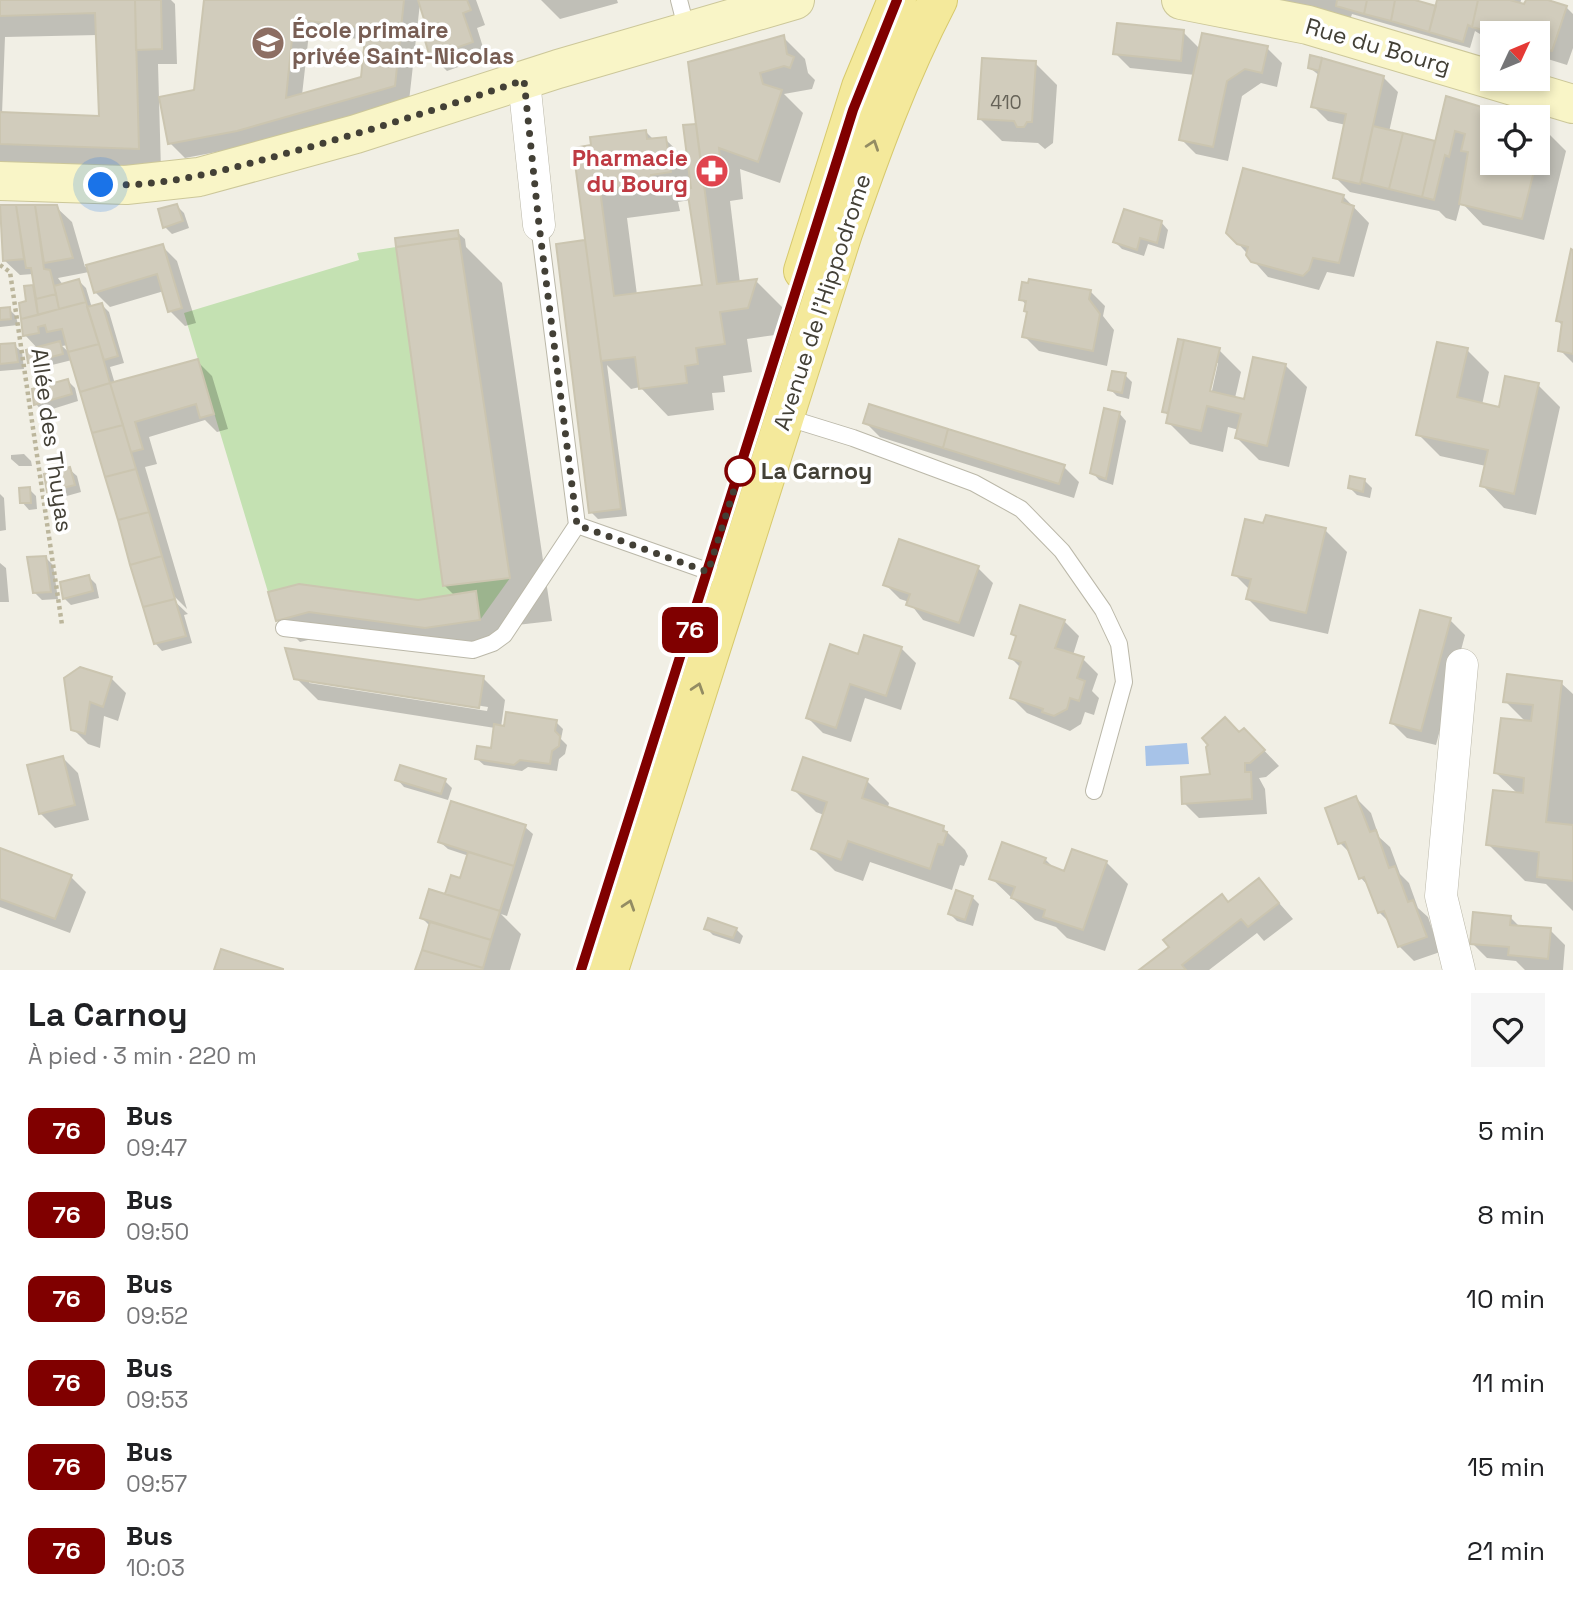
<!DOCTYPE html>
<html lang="fr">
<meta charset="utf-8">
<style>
:root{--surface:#fff;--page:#f6f6f6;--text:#202124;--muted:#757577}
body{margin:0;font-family:"Space Grotesk",sans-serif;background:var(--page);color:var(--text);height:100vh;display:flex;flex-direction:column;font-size:26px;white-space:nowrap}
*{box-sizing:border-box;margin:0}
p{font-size:23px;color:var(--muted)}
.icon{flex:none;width:38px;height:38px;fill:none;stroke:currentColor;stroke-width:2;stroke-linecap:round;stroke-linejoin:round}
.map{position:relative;height:970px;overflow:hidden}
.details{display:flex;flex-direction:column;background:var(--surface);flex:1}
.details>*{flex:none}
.badge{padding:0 14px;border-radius:10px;font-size:24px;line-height:46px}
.needle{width:46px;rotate:46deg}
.fabs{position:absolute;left:1480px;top:21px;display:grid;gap:14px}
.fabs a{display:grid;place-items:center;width:70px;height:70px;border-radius:0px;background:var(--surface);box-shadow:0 4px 10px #0003;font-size:35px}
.you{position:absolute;width:35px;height:35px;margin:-18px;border:5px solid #fff;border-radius:50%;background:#1a73e8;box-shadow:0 0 0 10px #1a73e833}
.map>.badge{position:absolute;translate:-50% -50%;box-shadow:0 0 0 4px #fff}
.round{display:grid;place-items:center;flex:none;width:74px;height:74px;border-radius:0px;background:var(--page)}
.headline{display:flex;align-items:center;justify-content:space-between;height:119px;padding:0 28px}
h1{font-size:33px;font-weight:800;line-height:52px}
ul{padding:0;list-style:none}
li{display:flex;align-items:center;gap:21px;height:84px;padding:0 28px}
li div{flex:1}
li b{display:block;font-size:26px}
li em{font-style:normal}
li .badge{min-width:77px;font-weight:700;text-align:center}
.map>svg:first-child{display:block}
</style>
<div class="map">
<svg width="1573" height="970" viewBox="0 0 1573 970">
<rect width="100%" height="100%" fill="#f1efe5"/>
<!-- green -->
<path fill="#c4e1b2" d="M396,247L443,586L510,578L480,620L476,591L418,600L299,584L268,592L184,313L359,260L357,253Z"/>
<!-- water -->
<path fill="#a7c3e8" d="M1187,743L1189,764L1146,766L1145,746Z"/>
<!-- shadow -->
<path fill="#0003" fill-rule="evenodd" d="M0,0H171L175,4L177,64H158L161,170L0,164ZM98,35L100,118L2,114L5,37Z
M205,0H476L485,25L477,28L486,57L447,71L432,56L430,33L420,3L409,101L253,145L185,158L170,143L195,92ZM309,33L367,40L363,78L302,95Z
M541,0H617L618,3L560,19Z
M1259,0H1408L1437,8L1439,0H1521L1520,5L1526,7L1527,0H1543L1566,7L1573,14V48L1567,65L1538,56V33H1493V42L1475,31L1470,48L1352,14L1350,20Z
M1183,32L1200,49L1267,48L1282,63L1277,87L1261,83L1242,96L1228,161L1196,154L1181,139L1195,75L1130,68L1115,53Z
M783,37L805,59L808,73L815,80L812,89L784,94L803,113L780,183L740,169L743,199L730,201L740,283L756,281L784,309L775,335L747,339L752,372L723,376L725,392L712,393L714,410L668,416L640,387L631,389L607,365L627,516L598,519L591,512L558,245L587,241L575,149L646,132L654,140L665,139L690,163L698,126ZM690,200L704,286L637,295L627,218L680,211L678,202Z
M1312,57L1383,77L1398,92L1389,132L1436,145L1447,98L1507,117H1493V163H1538V127L1544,129L1566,151L1544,240L1483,225L1461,202L1456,221L1446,218L1439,211L1350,192L1335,177L1346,125L1328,121L1313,106L1320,76L1310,68Z
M1035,63L1057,85L1053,143L1045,149L1038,143L1002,141L980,119Z
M1343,196L1369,223L1354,277L1327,272L1319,290L1268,277L1228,232Z
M0,206L56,207L72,222L85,267L162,246L177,261L196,323L185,326L170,311L164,291L110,307L95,292L89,272L58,278L63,285L79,281L86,288L92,308L102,305L109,312L124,363L110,367L115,384L197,361L212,376L228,429L217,432L205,420L149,437L157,464L145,467L187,609L170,592L167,594L188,614L184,615L192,643L162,651L155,643L72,360L36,369L29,362L38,349L25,335L33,287L36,290L33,274L20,275L4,260ZM68,345L71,354L62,346Z
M177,206L184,213L189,228L172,234L165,227Z
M1161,222L1168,230L1164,249L1148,244L1144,256L1122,249L1115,242Z
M457,232L465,239L466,247L502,283L552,621L499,627L501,642L448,650L332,634L300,642L278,620L270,593L418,602L455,596L445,586Z
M1573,251V363L1560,350L1563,326L1558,321Z
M1090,291L1105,306L1103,316L1114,330L1107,366L1039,351L1024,336L1027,306L1021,299Z
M0,309H9L16,316L18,325L0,327Z
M1179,341L1219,350L1241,372L1235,398L1245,401L1285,365L1307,387L1289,467L1259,460L1237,438L1239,430L1228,427L1223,452L1190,444L1168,422L1169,417L1164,411ZM1214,363H1218L1210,400L1206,399Z
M14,345L22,352L24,369L0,371V346Z
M1467,350L1489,372L1482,405L1500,409L1538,385L1560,407L1536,515L1504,508L1482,485L1486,466L1440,456L1418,434Z
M1125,375L1132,382L1129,399L1117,396L1110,389Z
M68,381L75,388L78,401L43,412L36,404L34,391Z
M1119,413L1126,421L1113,485L1099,480L1092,472Z
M865,422L1064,467L1079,482L1074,498L880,437Z
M24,454L31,461L32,466H19L11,459V455Z
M69,469L77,476L81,492L56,499L48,492Z
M1364,480L1372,488L1370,498L1357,495L1350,488Z
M29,489L36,496L37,509L29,510L22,502Z
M0,494L4,498L6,530L0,531Z
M1325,530L1347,552L1328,634L1270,621L1248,599L1250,590L1234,574Z
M46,558L53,565L58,599L42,600L35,593Z
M0,563L6,568L9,602H0Z
M978,568L993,583L974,637L923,620L909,602L900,599L885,584Z
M89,577L96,584L99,598L71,605L64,598Z
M1450,620L1465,635L1436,745L1407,738L1392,723Z
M1064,621L1079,636L1073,655L1083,659L1098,674L1092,691L1099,698L1094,715L1085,712L1081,724L1070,731L1027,713L1012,698L1021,668L1011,658L1017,638L1013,634Z
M901,648L916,663L901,710L865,698L851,742L823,733L808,718L859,656Z
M111,678L126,693L118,721L104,716L100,748L88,744L73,729L66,679Z
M296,678H483L505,700L501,727L556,722L563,729L561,739L567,745L565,754L559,759L557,771L528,767L522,771L484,765L476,758L492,750L495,728L318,700ZM309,679L488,707L487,711L309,683Z
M1561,683L1573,694V911L1546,884L1525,881L1488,844L1518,794L1496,773L1526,722L1505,701Z
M1259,745L1279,766L1266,777L1259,778L1265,789L1267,814L1199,818L1184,803L1212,775Z
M63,758L78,773L89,820L55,828L40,813Z
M397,779L445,781L452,788L448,800L404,787Z
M867,781L889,803L888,807L943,828L965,850L968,856L964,866L960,865L952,890L870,862L863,881L835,871L813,849L824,815L816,812L794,790Z
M1356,798L1371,813L1379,837L1390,847L1400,874L1409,883L1418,908L1428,917L1440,952L1414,961L1399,946L1390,923L1379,912L1370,888L1361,878L1352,855L1340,843Z
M525,827L533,834L507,916L501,914L521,934L510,970H417L431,927L422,918L461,880L469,856L448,849L440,842Z
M0,850L71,877L86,892L70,933L0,907Z
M1045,859L1055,869L1065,873L1106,862L1128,884L1105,951L1067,938L1056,927L1035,920L991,878Z
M1259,880L1293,919L1264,941L1257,933L1209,970H1142L1171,948L1222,896L1229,903Z
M972,897L979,904L973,926L957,921L950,914Z
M1510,917L1520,927L1550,930L1565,945L1563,970H1525L1516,961L1487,958L1472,943Z
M706,928L736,929L743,936L740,944L713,935Z"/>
<!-- building -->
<path fill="#d1ccbc" stroke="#cbc5b0" stroke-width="2" fill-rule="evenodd" d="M0,0H135L139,149L0,144V112L99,116L95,13L0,16Z
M135,0H161L162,49L136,50Z
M204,0H404L395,86L237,131L168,144L159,97L194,90ZM294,19L366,28L361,77L286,98Z
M418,0H467L471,10L463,13L473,42L430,57L423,34L428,32Z
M1337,0H1367L1364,14L1336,6Z
M1367,0H1395L1391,21L1364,14Z
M1395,0H1415L1436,6L1429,32L1391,21Z
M1437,0H1478L1472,27L1468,25L1463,42L1429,32Z
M1478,0H1510L1524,4L1526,0H1548L1567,6L1552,51L1538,47V33H1494L1472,27Z
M1117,23L1184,30L1181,61L1113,54Z
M1202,33L1268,46L1262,73L1245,69L1227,81L1213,147L1179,140Z
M784,35L787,54L794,57L790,68L784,66L760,73L763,84L782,90L758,162L719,148L722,177L703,180L688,62Z
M1310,55L1322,58L1319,71L1308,68Z
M982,58L1036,61L1032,122H1027L1024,127H1017L1014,121L978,119Z
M1322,58L1384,76L1360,184L1333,178L1346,114L1311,107Z
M1446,96L1514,117H1493V163H1536L1522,219L1459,204L1468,152L1461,151L1465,134L1455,131L1449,157L1445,155L1434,200L1422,197Z
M696,124L717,284L757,279L748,308L720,312L725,344L696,348L698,364L685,366L687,383L639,389L635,357L601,361L573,148L591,145L590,137L646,130L647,139L666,137L671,172L651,175L653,184L600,190L614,296L702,285L687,189L691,188L683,125Z
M1373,126L1403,133L1389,189L1361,182Z
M1403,133L1435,141L1422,197L1389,189Z
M1243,168L1344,195L1342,202L1354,206L1339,263L1313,258L1309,270L1303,276L1251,262L1246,255L1248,247L1237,244L1226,233Z
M177,204L183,221L163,228L158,209Z
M0,205H16L24,259L3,261Z
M16,205H35L44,269L50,270L56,294L36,299L31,268H26Z
M35,205H57L73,258L44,263Z
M1124,209L1162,221L1157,243L1140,238L1137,250L1113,242Z
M458,230L459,238L396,247L395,238Z
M459,238L510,578L443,586L396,247Z
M585,240L621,509L589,513L556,244Z
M163,244L182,308L168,312L157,274L94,293L86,265Z
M1571,249L1573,250V354L1558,351L1562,322L1556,321Z
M79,279L86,302L59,309L54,286Z
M1029,279L1091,290L1089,299L1100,314L1093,351L1022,337L1027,312L1024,311L1026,301L1019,300L1022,282L1028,283Z
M33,285L38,315L21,319L19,303L26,301L24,286Z
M56,294L59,309L38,315L36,299Z
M86,302L99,344L68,352L62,329L47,332L45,325L38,327L39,333L23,336L21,319Z
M102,303L118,356L104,360L87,307Z
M10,307L11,319L0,320V308Z
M1178,339L1184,340L1168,413L1162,412Z
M1184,340L1220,348L1210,391L1244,399L1253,357L1286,364L1267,446L1235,438L1241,414L1207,406L1201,431L1166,423Z
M60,341L63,354L28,363L26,350Z
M1437,342L1468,348L1457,397L1499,407L1505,376L1539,383L1514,494L1480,486L1488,450L1416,435Z
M15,343L18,362L0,364V344Z
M99,344L110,383L80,392L68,352Z
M198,359L214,414L200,418L196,404L135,422L143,449L131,452L110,383Z
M1112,371L1126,373L1122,393L1108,390Z
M68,379L72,394L34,405L32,389Z
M110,383L123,425L92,433L80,392Z
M869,404L948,429L943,448L863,423Z
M1104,408L1120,412L1106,479L1090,473Z
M123,425L136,469L105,477L92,433Z
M948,429L1065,465L1059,484L943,448Z
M70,467L75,485L47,492L44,474Z
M136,469L149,512L118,520L105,477Z
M1350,476L1365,479L1363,492L1348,488Z
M30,487L31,503H20L19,488Z
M149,512L162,556L130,565L118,520Z
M1266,515L1326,528L1306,613L1246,599L1251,579L1232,575L1245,519L1263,523Z
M899,539L979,566L959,623L906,605L910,594L883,585Z
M46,556L51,592L33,593L27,557Z
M162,556L175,599L143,607L130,565Z
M89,575L93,591L63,599L60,582Z
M299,584L418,600L476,591L480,620L425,628L309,612L276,621L268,592Z
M175,599L186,636L154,644L143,607Z
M1020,605L1065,620L1055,648L1084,657L1077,678L1085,681L1079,701L1070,698L1067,709L1054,716L1042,712L1043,709L1010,698L1021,662L1009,658L1016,636L1011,634Z
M1420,610L1451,618L1421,731L1390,723Z
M864,635L902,647L886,696L850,684L836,728L806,718L830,644L858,654Z
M285,648L484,676L479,708L294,679Z
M80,667L112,677L103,707L90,702L85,734L71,730L64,678Z
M1507,674L1562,681L1546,822L1573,825V881L1537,877L1539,852L1486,845L1493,790L1523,793L1524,778L1494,773L1501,718L1531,721L1533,705L1503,702Z
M506,712L557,720L555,731L560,736L559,746L552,751L550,764L520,760L514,765L475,759L477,746L491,748L494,724L504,726Z
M1225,717L1239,732L1244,728L1265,750L1250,763H1245V772H1251L1252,799L1182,804L1181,777L1210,774L1206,747L1208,745L1202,738Z
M63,756L75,805L39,814L27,765Z
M803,757L868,779L862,798L944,826L943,831L947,832L943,845L938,844L930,869L848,841L841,860L811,849L827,802L792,790Z
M400,765L446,779L441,794L395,780Z
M1356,796L1370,832L1376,830L1389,868L1395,866L1408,902L1413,900L1427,937L1398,947L1384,911L1378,913L1364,877L1359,879L1345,842L1338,844L1325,808Z
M451,801L526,825L514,866L438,842Z
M1002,842L1046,858L1044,863L1064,871L1072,849L1107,861L1083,930L1043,917L1045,910L1011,898L1015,887L989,879Z
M0,848L72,875L55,919L0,899Z
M468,852L514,866L500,911L445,894L451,875L460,878Z
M1259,878L1279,903L1248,927L1241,919L1182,965L1186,970H1139L1169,947L1163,940L1222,894L1228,902Z
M429,889L500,911L491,940L420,918Z
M956,890L973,896L965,920L948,914Z
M1473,912L1511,916L1510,925L1551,928L1548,959L1508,955L1509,947L1470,944Z
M708,918L737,928L733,938L704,929Z
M430,922L491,940L483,968L422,950Z
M221,949L283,969V970H214Z
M422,950L483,968L482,970H415Z"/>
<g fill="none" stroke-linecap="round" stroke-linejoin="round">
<defs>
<path id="lane" d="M679,0L687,31
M785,417L853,438L974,483L1021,509L1062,551L1103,610L1119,644L1124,682L1094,791
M577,525L733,580
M284,628L473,650L493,643L504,635L577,525L539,225"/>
<path id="street" d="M524,81L539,225
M1459,970L1441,896L1462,665"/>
<path id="secondary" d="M1181,0L1308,25L1573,104
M0,181L126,185L199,177L356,134L558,69L795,0"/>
<path id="primary" d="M803,271L861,87L897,0
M609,970L843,233C871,152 899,75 938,0"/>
</defs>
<!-- lane casing -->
<use href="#lane" stroke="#bbb8a9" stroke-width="18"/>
<!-- street casing -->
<use href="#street" stroke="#bbb8a9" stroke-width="33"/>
<!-- secondary casing -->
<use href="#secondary" stroke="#ccc799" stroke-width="40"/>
<!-- primary casing -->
<use href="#primary" stroke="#d7c96d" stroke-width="40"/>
<!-- path -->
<path stroke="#bcb69c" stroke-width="4.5" stroke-dasharray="3.5 3.5" stroke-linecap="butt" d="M0,265L10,272L62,625"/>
<!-- lane -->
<use href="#lane" stroke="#fff" stroke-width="16"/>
<!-- street -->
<use href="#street" stroke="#fff" stroke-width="32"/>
<!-- secondary -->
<use href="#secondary" stroke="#f9f5c7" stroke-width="38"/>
<!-- primary -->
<use href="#primary" stroke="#f4e99b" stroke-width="38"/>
</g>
<!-- one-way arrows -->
<defs><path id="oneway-chevron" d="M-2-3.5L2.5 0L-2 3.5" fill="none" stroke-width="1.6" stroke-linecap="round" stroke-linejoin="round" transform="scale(1.75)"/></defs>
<g stroke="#938c63">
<use href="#oneway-chevron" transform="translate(873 145) rotate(-71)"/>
<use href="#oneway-chevron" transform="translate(698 688) rotate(-72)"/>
<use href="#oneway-chevron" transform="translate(629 905) rotate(-72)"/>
</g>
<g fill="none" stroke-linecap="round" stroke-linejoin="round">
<defs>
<path id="line" d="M581,970L853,110L897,0"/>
</defs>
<!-- line casing -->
<use href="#line" stroke="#fff" stroke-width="16"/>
<!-- line -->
<use href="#line" stroke="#800000" stroke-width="10"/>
<!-- walk -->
<path stroke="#434036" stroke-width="7" stroke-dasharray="0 12.6" d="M101,185C169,187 230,169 295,151C372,130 448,106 524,80L539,225L577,525L708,572L740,471"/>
</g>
<!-- icons -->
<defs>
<symbol id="school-disc" viewBox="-11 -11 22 22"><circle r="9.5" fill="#8d6e63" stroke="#fff"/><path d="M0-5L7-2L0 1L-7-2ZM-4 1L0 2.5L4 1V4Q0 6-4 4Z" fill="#fff"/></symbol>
<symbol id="pharmacy-disc" viewBox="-11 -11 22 22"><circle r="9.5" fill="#e0444e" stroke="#fff"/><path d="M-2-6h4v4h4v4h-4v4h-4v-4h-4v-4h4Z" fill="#fff"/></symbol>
</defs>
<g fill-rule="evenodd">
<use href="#school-disc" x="249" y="24" width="38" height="38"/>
<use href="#pharmacy-disc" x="693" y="152" width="38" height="38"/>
</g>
<!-- markers -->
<circle fill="#fff" stroke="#800000" stroke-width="3.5" cx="740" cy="471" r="14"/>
<g text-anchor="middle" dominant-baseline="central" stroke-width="7" stroke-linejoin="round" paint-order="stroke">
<!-- number labels -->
<g font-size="19" fill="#666358">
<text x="1006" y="102">410</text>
</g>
<!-- education labels -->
<g font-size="23" font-weight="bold" fill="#785e54" stroke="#fff" text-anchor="start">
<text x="292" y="30">École primaire<tspan x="292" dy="26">privée Saint-Nicolas</tspan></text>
</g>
<!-- street labels -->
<g font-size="23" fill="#434036" stroke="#fff">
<text transform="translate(1378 46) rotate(16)">Rue du Bourg</text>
<text transform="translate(822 302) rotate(-72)">Avenue de l'Hippodrome</text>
<text transform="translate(52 440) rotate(82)">Allée des Thuyas</text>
</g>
<!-- health labels -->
<g font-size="23" font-weight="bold" fill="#be3a42" stroke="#fff" text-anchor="end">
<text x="688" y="158">Pharmacie<tspan x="688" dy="26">du Bourg</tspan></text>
</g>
<!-- stop labels -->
<g font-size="23" font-weight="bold" fill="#434036" stroke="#fff" text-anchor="start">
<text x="761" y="471">La Carnoy</text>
</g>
</g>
</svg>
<div class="fabs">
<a><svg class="needle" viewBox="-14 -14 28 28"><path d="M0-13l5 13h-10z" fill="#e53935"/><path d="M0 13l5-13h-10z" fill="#757577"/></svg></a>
<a><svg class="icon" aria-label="locate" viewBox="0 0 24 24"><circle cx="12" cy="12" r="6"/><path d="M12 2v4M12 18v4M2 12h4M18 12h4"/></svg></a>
</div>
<div class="you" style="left:101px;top:185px"></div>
<b class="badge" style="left:690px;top:630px;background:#800000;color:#fff">76</b>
</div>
<section class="details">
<div class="headline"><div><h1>La Carnoy</h1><p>À pied · 3 min · 220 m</p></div><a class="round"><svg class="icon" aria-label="heart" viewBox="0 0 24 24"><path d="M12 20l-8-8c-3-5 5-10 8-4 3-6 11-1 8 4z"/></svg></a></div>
<ul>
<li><span class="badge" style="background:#800000;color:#fff">76</span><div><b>Bus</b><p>09:47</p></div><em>5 min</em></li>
<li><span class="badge" style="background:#800000;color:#fff">76</span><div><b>Bus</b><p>09:50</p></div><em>8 min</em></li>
<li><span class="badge" style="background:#800000;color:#fff">76</span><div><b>Bus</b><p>09:52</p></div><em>10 min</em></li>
<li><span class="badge" style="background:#800000;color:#fff">76</span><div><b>Bus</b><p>09:53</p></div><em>11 min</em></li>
<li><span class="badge" style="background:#800000;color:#fff">76</span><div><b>Bus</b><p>09:57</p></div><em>15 min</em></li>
<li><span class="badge" style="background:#800000;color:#fff">76</span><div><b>Bus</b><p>10:03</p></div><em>21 min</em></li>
</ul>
</section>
